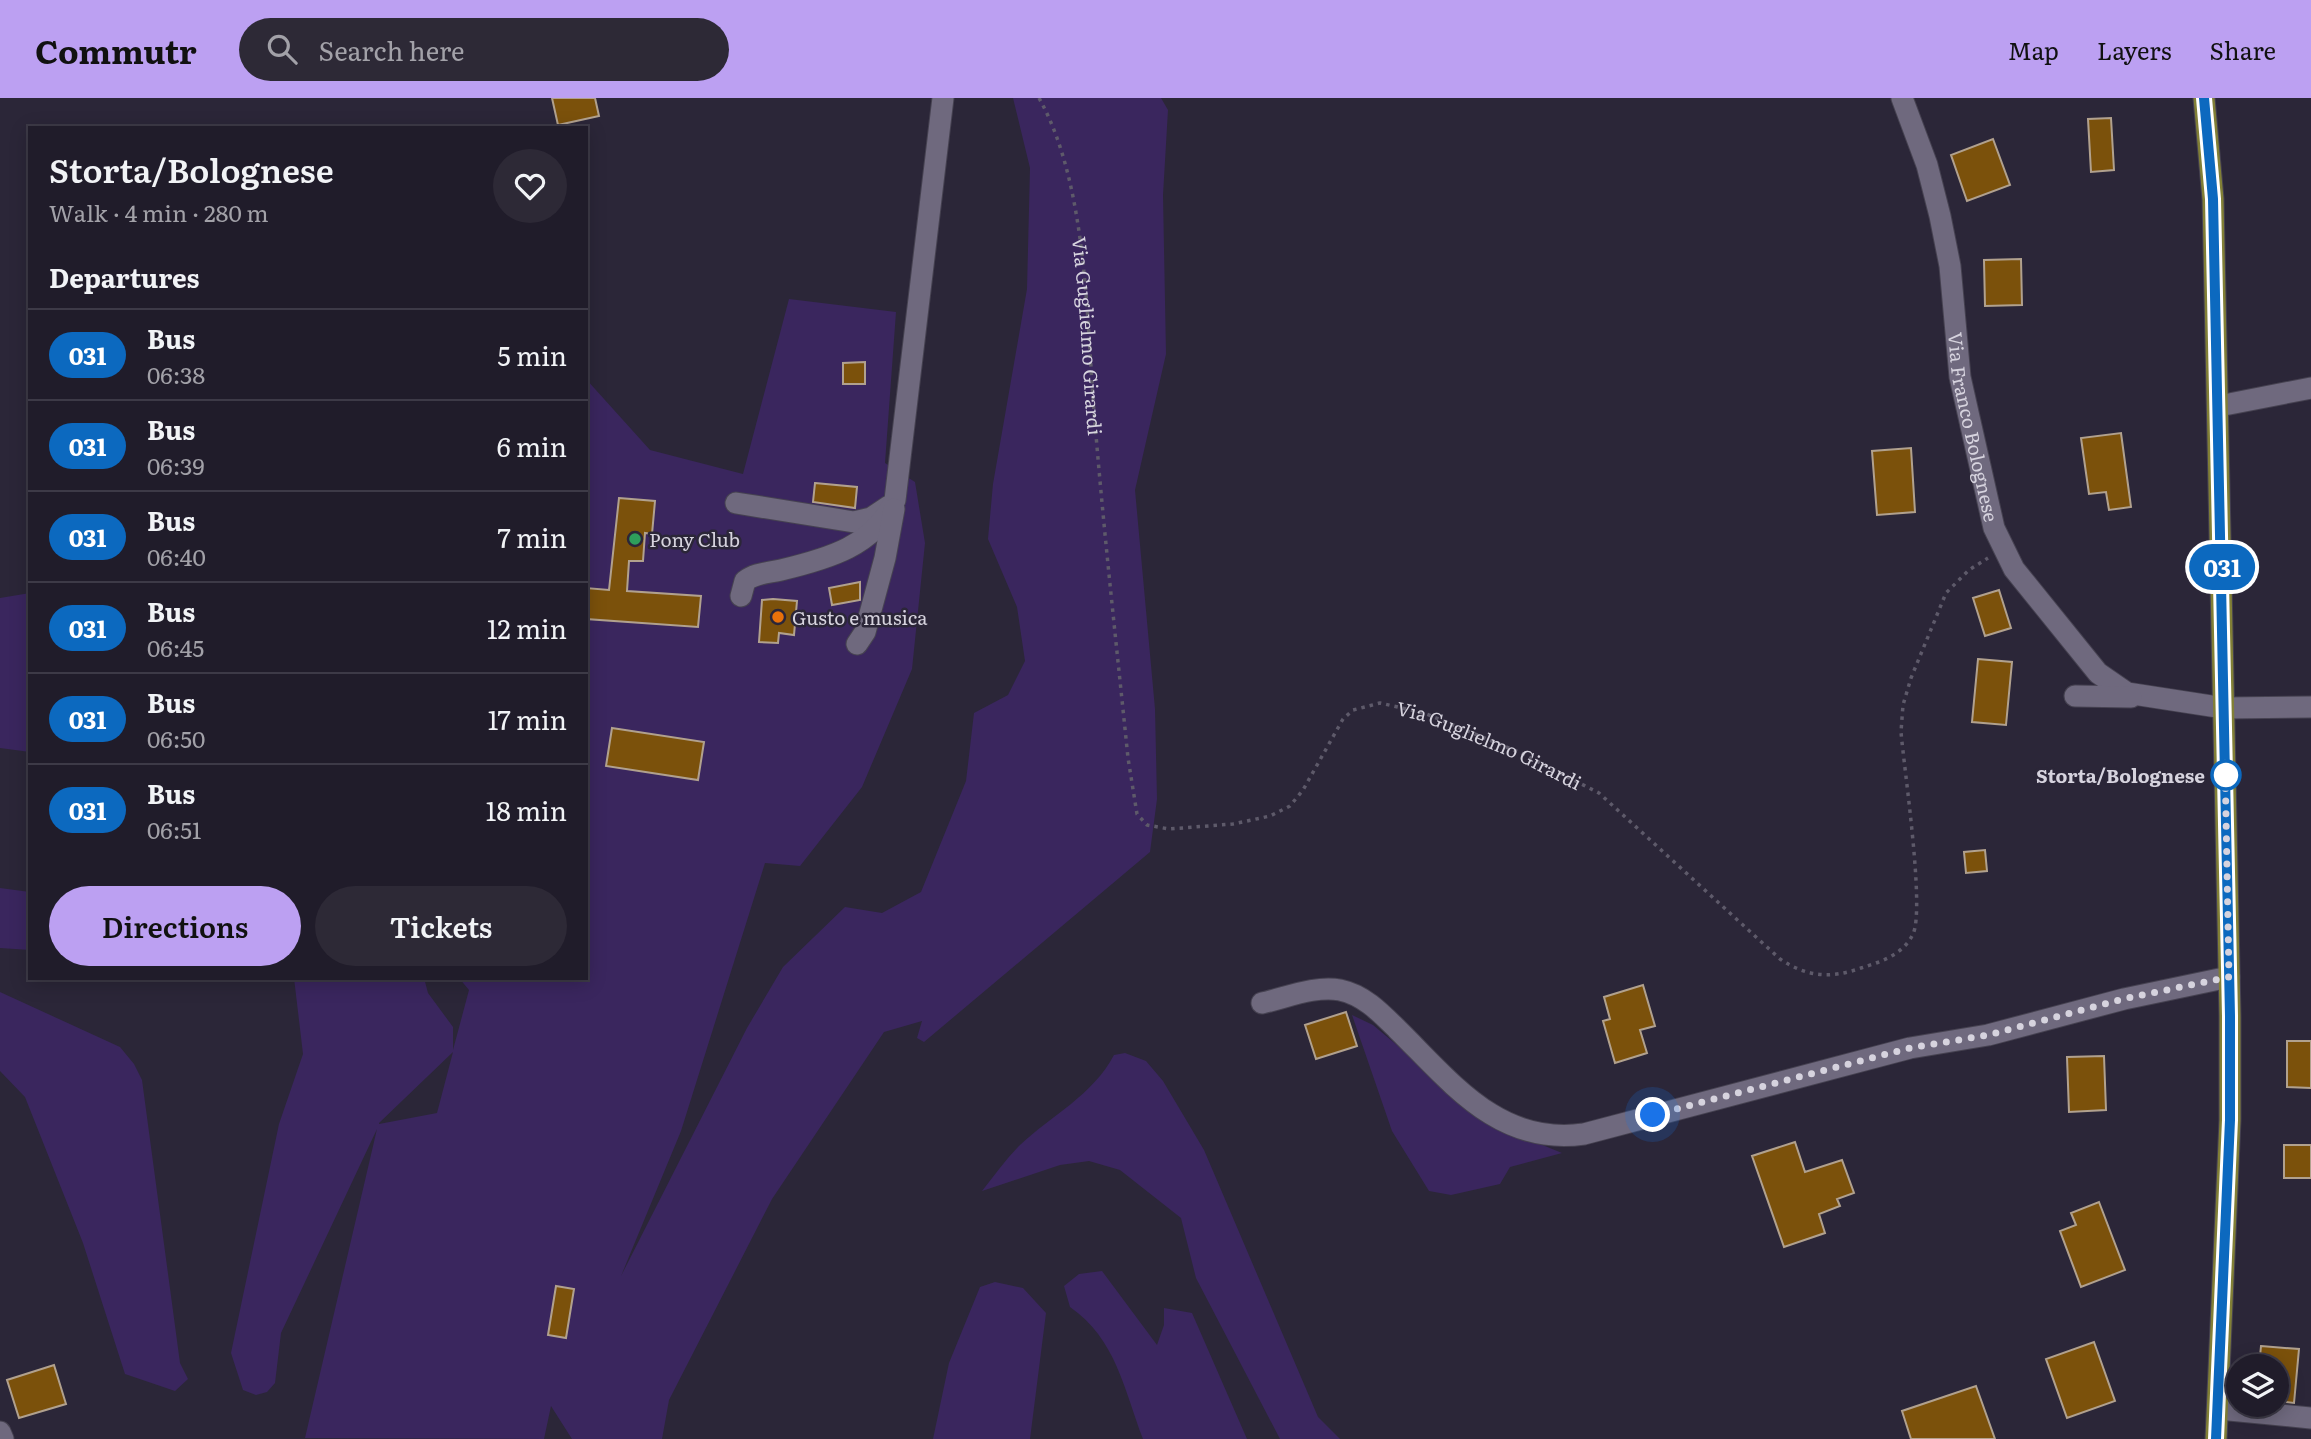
<!DOCTYPE html>
<meta charset="utf-8">
<style>
:root{--surface:#201c2a;--page:#2d2936;--text:#f1f3f6;--muted:#a2a1a8;--line:#3d3a47;--accent:#bca0f2}
body{margin:0;font-family:Literata,serif;background:var(--page);color:var(--text);height:100vh;display:flex;flex-direction:column;font-size:26px;white-space:nowrap}
*{box-sizing:border-box;margin:0}
p{font-size:23px;color:var(--muted)}
.icon{flex:none;width:38px;height:38px;fill:none;stroke:currentColor;stroke-width:2;stroke-linecap:round;stroke-linejoin:round}
.map{position:relative;flex:1;overflow:hidden}
.panel{position:absolute;left:28px;top:28px;width:560px;height:854px;display:flex;flex-direction:column;background:var(--surface);border-radius:0px;box-shadow:0 4px 18px #0003,0 0 0 2px var(--line)}
.panel>*{flex:none}
.badge{padding:0 14px;border-radius:23px;font-size:24px;line-height:46px}
.fabs{position:absolute;left:2226px;top:1256px;display:grid;gap:14px}
.fabs a{display:grid;place-items:center;width:63px;height:63px;border-radius:50%;background:var(--surface);box-shadow:0 4px 18px #0003,0 0 0 2px var(--line);font-size:35px}
.you{position:absolute;width:35px;height:35px;margin:-18px;border:5px solid #fff;border-radius:50%;background:#1a73e8;box-shadow:0 0 0 10px #1a73e833}
.map>.badge{position:absolute;translate:-50% -50%;box-shadow:0 0 0 4px #fff}
h2{padding:0 21px;font-size:26px;line-height:63px}
.round{display:grid;place-items:center;flex:none;width:74px;height:74px;border-radius:37px;background:var(--page)}
.head{display:flex;align-items:center;justify-content:space-between;height:119px;padding:0 21px}
h1{font-size:33px;font-weight:600;line-height:52px}
.cta{display:flex;gap:14px;margin-top:auto;padding:14px 21px}
.cta a{flex:1;height:80px;border-radius:42px;background:var(--accent);color:#111;font-size:28px;font-weight:600;line-height:80px;text-align:center}
.cta a+a{background:var(--page);color:var(--text)}
ul{padding:0;list-style:none}
li{display:flex;align-items:center;gap:21px;height:91px;padding:0 21px;border-top:2px solid var(--line)}
li div{flex:1}
li b{display:block;font-size:26px}
li em{font-style:normal}
li .badge{min-width:77px;font-weight:700;text-align:center}
header{display:flex;align-items:center;gap:42px;box-sizing:border-box;height:98px;padding:0 35px;background:var(--accent);color:#111}
header strong{font-size:33px}
nav{display:flex;gap:38px;margin-inline-start:auto;font-size:24px}
.search{width:490px;height:63px;background:var(--page);display:flex;align-items:center;gap:18px;box-sizing:border-box;padding:0 24px;border-radius:38px;color:var(--muted);font-size:26px}
.map>svg:first-child{display:block}
</style>
<header>
<strong>Commutr</strong>
<div class="search"><svg class="icon" aria-label="search" viewBox="0 0 24 24"><circle cx="10" cy="10" r="6"/><path d="M15 15l6 6"/></svg>Search here</div>
<nav><a>Map</a><a>Layers</a><a>Share</a></nav>
</header>
<div class="map">
<svg width="2311" height="1341" viewBox="0 0 2311 1341">
<rect width="100%" height="100%" fill="#2b2638"/>
<!-- green -->
<path fill="#3a265e" fill-rule="evenodd" d="M1013,0H1161L1168,12L1163,97L1166,256L1135,392L1155,611L1157,701L1150,754L924,944L917,940L922,923L884,934L772,1101L669,1302L662,1341H572L551,1308L544,1341L305,1340L377,1031L281,1235L275,1285L267,1294L256,1297L243,1292L231,1255L279,1026L303,956L294,880H424L428,895L453,929V952L469,892L459,880H586V281L650,352L743,376L789,201L896,214L885,365L915,384L925,445L912,571L862,689L800,768L765,765L681,1033L621,1178L747,930L783,869L845,809L882,815L921,794L966,683L974,615L1008,597L1025,563L1017,509L988,441L993,386L1027,191L1030,70ZM453,954L437,1015L379,1026V1025Z
M30,495V654L0,650V500Z
M0,790L30,794V852L0,850Z
M0,894L120,949L134,966L142,982L180,1265L188,1281L175,1293L125,1276L83,1145L25,999L0,973Z
M1352,917L1373,927L1491,1026L1562,1055L1510,1069L1500,1086L1451,1097L1429,1093L1392,1033Z
M1125,955L1146,963L1163,983L1204,1052L1318,1319L1340,1341H1280L1196,1180L1181,1120L1120,1072L1089,1063L1060,1067L982,1093C994,1078 1006,1061 1020,1047C1051,1018 1093,997 1114,957Z
M1102,1173L1157,1247L1164,1227V1210L1192,1215L1247,1341H1143C1124,1291 1116,1241 1070,1209L1064,1188L1079,1176Z
M995,1184L1023,1190L1046,1215L1030,1341H933L949,1265L980,1189Z"/>
<!-- building -->
<path fill="#7b510b" stroke="#b1a18e" stroke-width="2" d="M552,0H595L599,18L558,27Z
M2111,20L2114,72L2091,74L2088,21Z
M1993,41L2010,87L1967,103L1951,57Z
M2021,161L2022,207L1985,208L1984,162Z
M865,264V286H843V265Z
M2121,335L2131,409L2109,412L2106,394L2089,396L2081,340Z
M1911,350L1915,414L1877,417L1872,353Z
M815,385L857,389L855,410L813,404Z
M619,400L655,403L652,436L645,435L643,463H629L627,493L701,498L698,529L586,521V490L609,492Z
M860,484V502L832,507L829,490Z
M1999,492L2011,530L1985,538L1973,500Z
M773,501L797,503L794,537L779,535L778,545L759,544L762,502Z
M1978,561L2012,564L2006,627L1972,624Z
M612,630L704,644L698,682L606,668Z
M1985,752L1987,773L1966,775L1964,754Z
M1643,887L1655,928L1640,932L1647,955L1615,965L1603,923L1610,921L1604,899Z
M1346,914L1357,948L1316,961L1305,927Z
M2287,943H2311V990L2287,989Z
M2104,958L2106,1012L2069,1014L2067,959Z
M1795,1044L1805,1074L1842,1062L1854,1095L1837,1101L1840,1108L1819,1116L1825,1135L1784,1149L1752,1058Z
M2284,1047H2311V1080H2284Z
M2099,1104L2125,1172L2081,1189L2060,1133L2076,1127L2071,1115Z
M556,1188L574,1191L566,1240L548,1237Z
M2094,1244L2115,1303L2067,1320L2046,1261Z
M2261,1248L2299,1251L2294,1305L2277,1303V1269H2259Z
M54,1267L66,1306L19,1320L7,1282Z
M1976,1288L1995,1341H1911L1902,1313Z"/>
<g fill="none" stroke-linecap="round" stroke-linejoin="round">
<defs>
<g id="minor">
<path id="s2" d="M1902,0L1927,67L1940,118L1950,168L1960,279L1994,430L2014,471L2098,575L2127,595L2224,610L2311,609"/>
<path d="M2219,308L2311,290"/>
<path d="M736,405L854,424L871,420L889,408"/>
<path d="M741,498L745,483C755,475 768,475 781,472C827,461 875,448 895,402L943,0"/>
<path d="M857,546L865,534L885,460L894,411"/>
<path d="M2075,598L2131,599"/>
<path d="M1262,905C1285,900 1316,887 1340,892C1364,897 1381,915 1397,931C1452,985 1499,1048 1584,1036L1910,950L1988,937L2124,901L2229,879"/>
<path d="M2219,1311L2311,1320"/>
<path d="M0,1334L3,1341"/>
</g>
<path id="major" d="M2204,0L2213,101L2230,918V1022L2216,1341"/>
</defs>
<!-- minor casing -->
<use href="#minor" stroke="#464251" stroke-width="23"/>
<!-- major casing -->
<use href="#major" stroke="#464251" stroke-width="23"/>
<!-- path -->
<path stroke="#5e5a6a" stroke-width="3.5" stroke-dasharray="3.5 5" stroke-linecap="butt" id="s1" d="M1039,0C1090,91 1086,234 1096,337C1105,445 1117,552 1128,660L1137,716L1147,727L1169,731L1233,726L1270,718L1290,708L1303,692L1343,621L1353,612L1380,605L1424,615L1521,655L1599,695L1780,861C1807,879 1830,881 1861,870C1880,864 1903,857 1913,836C1925,811 1904,670 1901,634L1903,607L1911,580L1946,495L1969,472L1988,460"/>
<!-- minor -->
<use href="#minor" stroke="#6f697e" stroke-width="21"/>
<!-- major -->
<use href="#major" stroke="#817f36" stroke-width="21"/>
</g>
<g fill="none" stroke-linecap="round" stroke-linejoin="round">
<defs>
<path id="line" d="M2204,0L2213,101L2230,918V1022L2216,1341"/>
</defs>
<!-- line casing -->
<use href="#line" stroke="#fff" stroke-width="16"/>
<!-- line -->
<use href="#line" stroke="#0c69bf" stroke-width="10"/>
<!-- walk -->
<path stroke="#d6d3de" stroke-width="7" stroke-dasharray="0 12.6" d="M1653,1017L1910,950L1988,937L2123,901L2229,879L2225,664L2226,677"/>
</g>
<!-- markers -->
<circle fill="#2e9e5b" stroke="#2b2638" stroke-width="2.5" cx="635" cy="441" r="7"/>
<circle fill="#e8710a" stroke="#2b2638" stroke-width="2.5" cx="778" cy="519" r="7"/>
<circle fill="#fff" stroke="#0c69bf" stroke-width="3.5" cx="2226" cy="677" r="14"/>
<g text-anchor="middle" dominant-baseline="central" stroke-width="5" stroke-linejoin="round" paint-order="stroke">
<!-- street labels -->
<g font-size="19" fill="#d6d3de" stroke="#2b2638">
<text stroke="none"><textPath href="#s1" startOffset="245">Via Guglielmo Girardi</textPath></text>
<text stroke="none"><textPath href="#s2" startOffset="338">Via Franco Bolognese</textPath></text>
<text stroke="none"><textPath href="#s1" startOffset="1148">Via Guglielmo Girardi</textPath></text>
</g>
<!-- poi labels -->
<g font-size="19" fill="#d6d3de" stroke="#2b2638" text-anchor="start">
<text x="649" y="441">Pony Club</text>
<text x="792" y="519">Gusto e musica</text>
</g>
<!-- stop labels -->
<g font-size="19" font-weight="bold" fill="#d6d3de" stroke="#2b2638" text-anchor="end">
<text x="2205" y="677">Storta/Bolognese</text>
</g>
</g>
</svg>
<div class="fabs">
<a><svg class="icon" aria-label="layers" viewBox="0 0 24 24"><path d="M12 4l9 5-9 5-9-5zM3 14l9 5 9-5"/></svg></a>
</div>
<div class="you" style="left:1653px;top:1017px"></div>
<b class="badge" style="left:2222px;top:469px;background:#0c69bf;color:#fff">031</b>
<section class="panel">
<div class="head"><div><h1>Storta/Bolognese</h1><p>Walk · 4 min · 280 m</p></div><a class="round"><svg class="icon" aria-label="heart" viewBox="0 0 24 24"><path d="M12 20l-8-8c-3-5 5-10 8-4 3-6 11-1 8 4z"/></svg></a></div>
<h2>Departures</h2>
<ul>
<li><span class="badge" style="background:#0c69bf;color:#fff">031</span><div><b>Bus</b><p>06:38</p></div><em>5 min</em></li>
<li><span class="badge" style="background:#0c69bf;color:#fff">031</span><div><b>Bus</b><p>06:39</p></div><em>6 min</em></li>
<li><span class="badge" style="background:#0c69bf;color:#fff">031</span><div><b>Bus</b><p>06:40</p></div><em>7 min</em></li>
<li><span class="badge" style="background:#0c69bf;color:#fff">031</span><div><b>Bus</b><p>06:45</p></div><em>12 min</em></li>
<li><span class="badge" style="background:#0c69bf;color:#fff">031</span><div><b>Bus</b><p>06:50</p></div><em>17 min</em></li>
<li><span class="badge" style="background:#0c69bf;color:#fff">031</span><div><b>Bus</b><p>06:51</p></div><em>18 min</em></li>
</ul>
<div class="cta"><a>Directions</a><a>Tickets</a></div>
</section>
</div>
